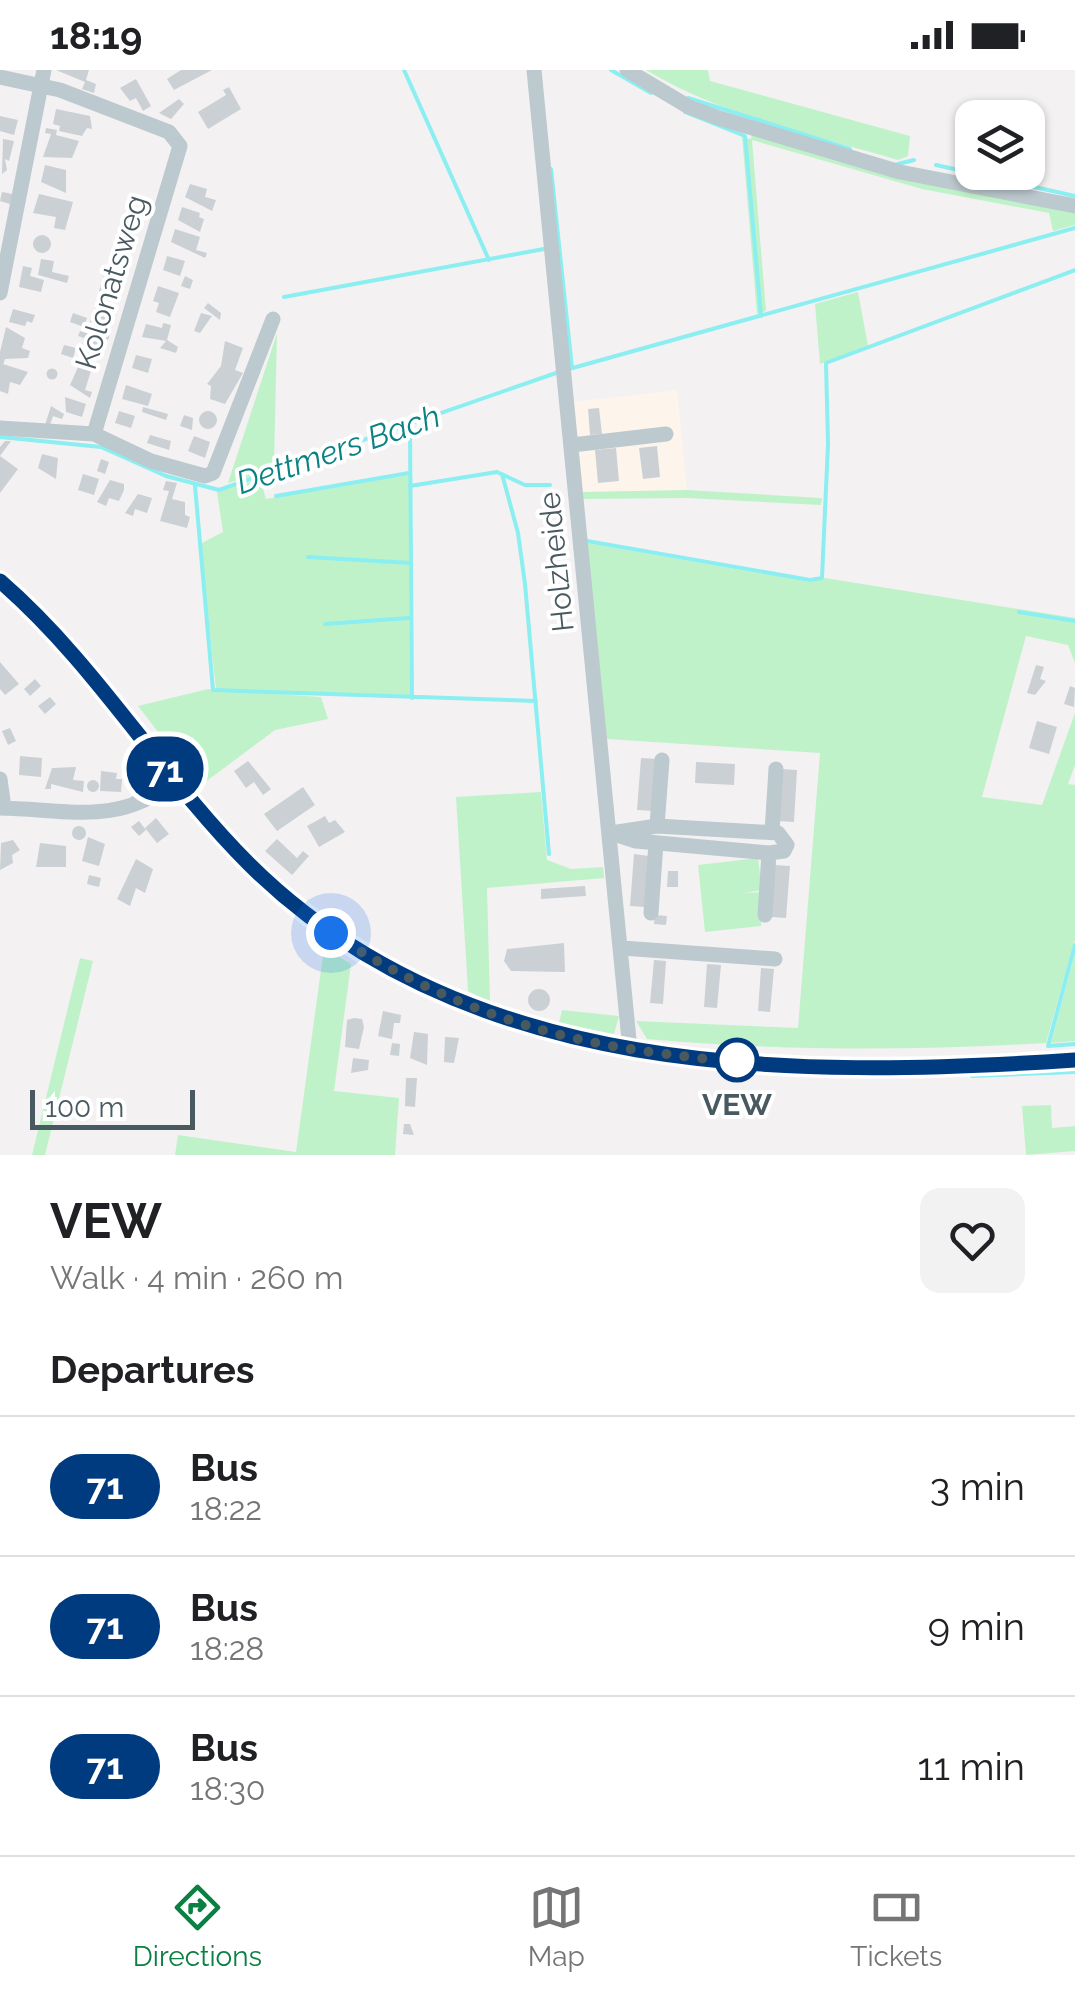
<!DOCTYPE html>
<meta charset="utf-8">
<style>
:root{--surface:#fff;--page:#f2f2f2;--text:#202124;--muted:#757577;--line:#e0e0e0;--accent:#0b8043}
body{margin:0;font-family:Raleway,sans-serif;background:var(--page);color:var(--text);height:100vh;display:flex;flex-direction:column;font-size:38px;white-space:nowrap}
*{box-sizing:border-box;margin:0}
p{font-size:32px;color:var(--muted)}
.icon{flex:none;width:55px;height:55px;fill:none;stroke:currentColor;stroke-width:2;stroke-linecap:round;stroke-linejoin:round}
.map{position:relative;height:1085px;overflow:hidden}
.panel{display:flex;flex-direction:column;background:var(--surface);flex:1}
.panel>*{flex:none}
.badge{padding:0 20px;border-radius:32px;font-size:35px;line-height:65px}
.buttons{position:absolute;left:955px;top:30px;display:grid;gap:20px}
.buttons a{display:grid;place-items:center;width:90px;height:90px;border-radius:20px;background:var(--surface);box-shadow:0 2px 8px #0004;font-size:50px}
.scale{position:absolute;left:30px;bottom:25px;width:165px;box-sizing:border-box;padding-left:10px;border:5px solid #485960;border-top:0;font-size:28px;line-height:35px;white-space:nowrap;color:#485960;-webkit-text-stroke:8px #fff;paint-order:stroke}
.you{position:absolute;width:50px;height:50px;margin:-25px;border:8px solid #fff;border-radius:50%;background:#1a73e8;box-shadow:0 0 0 15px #1a73e833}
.map>.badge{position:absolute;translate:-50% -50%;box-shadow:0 0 0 5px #fff}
h2{padding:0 50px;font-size:38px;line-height:90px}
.round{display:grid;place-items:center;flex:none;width:105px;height:105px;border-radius:20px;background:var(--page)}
.headline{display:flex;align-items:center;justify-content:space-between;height:170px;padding:0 50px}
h1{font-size:48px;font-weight:700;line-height:75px}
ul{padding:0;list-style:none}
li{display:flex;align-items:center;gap:30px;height:140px;padding:0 50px;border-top:2px solid var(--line)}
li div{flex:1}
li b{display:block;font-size:38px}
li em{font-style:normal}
li .badge{min-width:110px;font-weight:700;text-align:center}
.status{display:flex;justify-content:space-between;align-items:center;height:70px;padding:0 50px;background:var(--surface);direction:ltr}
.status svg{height:28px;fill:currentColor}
.tabs{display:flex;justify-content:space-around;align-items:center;height:140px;border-top:2px solid var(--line);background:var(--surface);font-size:28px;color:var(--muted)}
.tabs a{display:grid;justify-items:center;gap:5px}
.tabs .on{color:var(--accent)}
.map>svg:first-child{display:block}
</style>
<div class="status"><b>18:19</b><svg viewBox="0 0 49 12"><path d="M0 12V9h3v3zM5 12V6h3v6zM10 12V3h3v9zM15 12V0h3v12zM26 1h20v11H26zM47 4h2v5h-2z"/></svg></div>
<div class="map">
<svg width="1075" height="1085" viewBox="0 0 1075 1085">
<rect width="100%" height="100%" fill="#f4f1f2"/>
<!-- commercial -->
<path fill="#fdf5ec" d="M677,320L687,420L582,422L573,332Z"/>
<!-- green -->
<path fill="#c0f2ca" d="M646,0H708L710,11L910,66L908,86L898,90C812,64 723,46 646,0Z
M752,62L1075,140V155L1053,161L1049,143L922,119L752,70L766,241L757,244L742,67L751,69Z
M858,222L868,276L820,294L815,234Z
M277,263L274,393L260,404L228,413Z
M409,405L410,625L216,619L200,474L223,462L217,422L260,409L266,429Z
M687,420L822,428L821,435L688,428L583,429L582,422Z
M587,473L810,512L825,508L1075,548V593L1068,575L1026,566L982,727L1042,735L1075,643V695L1068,714L1075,715V869L1046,973C912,981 780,981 647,969L636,951L798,958L820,683L607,669Z
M208,619L321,627L328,649L275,660L200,716L138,636Z
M541,722L547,790L571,799L603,797L604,808L487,818L490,932L468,921L456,727Z
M758,788L762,820L744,823L763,822L761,856L705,862L698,795Z
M324,878L351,894L334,1021L399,1028L395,1085H175L178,1065L296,1082Z
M1075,883V971L1051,973Z
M80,888L93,891L45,1085H32Z
M562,940L619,946L614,964L559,953Z
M1051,1035L1052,1058L1075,1056V1081L1026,1085L1022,1036Z"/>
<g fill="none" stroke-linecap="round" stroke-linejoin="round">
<!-- stream -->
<path stroke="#8beef0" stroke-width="4" d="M404,0L489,190
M611,0L651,23
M688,28L850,79
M685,42L745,66L761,246
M898,94L914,90
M936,95L1075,126
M551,99L572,298
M284,227L544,179
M569,299L1075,158
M410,357L412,628
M0,367L101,377L166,406L219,420L559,302
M502,404L518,463L525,514L549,784
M195,416L213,620L536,631
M410,416L497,402L525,415H550
M276,426L409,403
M587,471L810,510L822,508L828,374L826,293L1075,200
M308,487L411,493
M1019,542L1075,551
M325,554L409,548
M1075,875L1048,976L1075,974
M972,1006L1075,1002"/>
</g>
<!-- building -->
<path fill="#cbd0d4" d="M56,0H89L86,10L96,14L94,23L82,19L85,12Z
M181,0H212L174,20L167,9Z
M136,9L151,36L143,41L136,28L130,31L120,18Z
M229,17L241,39L208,59L198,42L226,25L223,20Z
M179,29L184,34L171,49L159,43Z
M56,39L90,46L92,59L87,58L82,66L59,61L60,56L53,54Z
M0,46L18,50L14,65L0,61Z
M46,58L57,60L56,65L79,71L72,88L43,87L51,64L45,63Z
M3,69L14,71L9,91L5,89L7,100L2,104Z
M45,95L66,100V123L41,112Z
M190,114L207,119L205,127L216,130L212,141L185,127Z
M2,122L13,124L10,134L0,131Z
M39,124L73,132L65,160L54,158L56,147L33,143Z
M182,137L200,143L199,147L204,149L200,162L178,150Z
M175,159L200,167L196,180L207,183L205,188L171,172Z
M33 174a9 9 0 1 1 18 0a9 9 0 1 1-18 0Z
M119,168L131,172L124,196L109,191Z
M167,186L185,191L180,206L163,200Z
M41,189L54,191L52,202L69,206L67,213L38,205Z
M23,196L32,198L30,206L44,210L41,222L19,217Z
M104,205L119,210L114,225L99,221Z
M185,206L193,210L190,219L181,216Z
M158,216L179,223L170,247L156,242L159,233L153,231Z
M208,233L221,243L220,250L204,238Z
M97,234L110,238L105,256L90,252Z
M13,239L35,245L32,253L27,251L25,256L9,252Z
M73,243L87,248L84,257L70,252Z
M201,243L212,246L200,263L194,261Z
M163,253L171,255L167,270L178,277L176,283L160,278L166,271L142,267L146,254L162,258Z
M6,257L25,268L22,278L30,281L28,288L5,289L1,301L3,294L28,302L20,315L10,312L8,324L0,321V282Z
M80,261L86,263L99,267L100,262L110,264L108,270L101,268L95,287L80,282L84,268L78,266Z
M225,271L243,278L235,300L243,303L225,334L210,329L211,316L207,314L221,296Z
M64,275L76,278L73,288L61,284Z
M136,285L152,289L148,303L132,298Z
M78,297L91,301L85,320L92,322L90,328L70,315Z
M46.5 304a5.5 5.5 0 1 1 11 0a5.5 5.5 0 1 1-11 0Z
M126,315L152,324L148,336L122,329Z
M65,327L86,334L82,347L66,342Z
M51,336L64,344L62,349L53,346L50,355H45Z
M143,337L168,344L166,350L142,342Z
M599,338L602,364L590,365L588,339Z
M199 350a9 9 0 1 1 18 0a9 9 0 1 1-18 0Z
M119,341L135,346L131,358L115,353Z
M184,345L193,348L192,360L180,356Z
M150,365L171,371L169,380L147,373Z
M194,366L210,372L205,388L188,381Z
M5,371H11L0,386L18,399L0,423V377Z
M657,376L660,407L643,409L639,378Z
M616,378L619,411L598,413L595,380Z
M42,384L58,388L56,409L38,398Z
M101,389L109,392L105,404L97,401Z
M83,404L99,409L94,425L78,420Z
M110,410L124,414V420L119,431L109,428L106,436L97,432Z
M166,411L177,413L172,429L185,432V445L190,447L187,458L160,451L169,421L163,420Z
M138,424L152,428L147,443L135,439L133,446L125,443Z
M0,592L19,614L5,625L0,619Z
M1036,595L1044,597L1040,609L1046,611L1035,625L1027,623Z
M35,609L41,616L30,626L24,619Z
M1070,616L1075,618L1074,637L1064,634Z
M50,627L56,634L45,644L38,636Z
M1037,651L1057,657L1049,684L1029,678Z
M10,658L16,671L8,675L2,661Z
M20,686L42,688L41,707L19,705Z
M641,688L657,689L653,741L637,740Z
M248,691L271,719L263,725L254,712L246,718L234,701Z
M696,692L735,694L734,715L695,713Z
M76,697L73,710L84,711L83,722L51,714V719H45L52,698Z
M782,699L797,700L794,752L778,751Z
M101,701L117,703L116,709H122L121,722L100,721Z
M87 716a6 6 0 1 1 12 0a6 6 0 1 1-12 0Z
M303,717L315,735L277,761L264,744Z
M325,746L329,753L335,750L345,762L319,777L307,756Z
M156,748L169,764L157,773L145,758Z
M139,751L146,760L139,766L131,757Z
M72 763a7 7 0 1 1 14 0a7 7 0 1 1-14 0Z
M88,767L105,774L99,796L82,791Z
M277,769L297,788L303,781L309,786L292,805L265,781Z
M13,770L20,780L12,785L13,793L0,800L1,773Z
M40,773L66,776V797H36Z
M634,784L649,786L645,837L630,836Z
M136,789L153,799L145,823L136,818L130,836L117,829Z
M775,795L790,796L786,848L771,847Z
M668,801H678V817H667Z
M89,805L101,808L99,817L87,814Z
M585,816L586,826L541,829V819Z
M655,845L667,846L666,855L654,854Z
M564,873L565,902L511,901L504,891L507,879Z
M654,890L666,891L663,934L650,933Z
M707,894L721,895L717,938L704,937Z
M761,898L774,899L770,942L758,941Z
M528 930a11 11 0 1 1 22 0a11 11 0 1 1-22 0Z
M383,941L401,945L400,953H394L392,969L378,966Z
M354,948L362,949L364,957L359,979L345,977L347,950Z
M414,962L428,964L427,995L410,988Z
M445,967L459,968L454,993L444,992Z
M392,973L400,974L399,986L390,985Z
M353,988L369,990L368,1000L351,1003Z
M406,1008H417L415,1037L405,1036Z
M404,1054H410L414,1065L403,1064Z"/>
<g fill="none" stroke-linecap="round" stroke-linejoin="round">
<!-- minor -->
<path stroke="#bcc9ce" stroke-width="15" d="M534,0L630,980
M627,0L689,37L719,48L900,102L1075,136
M0,7L60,20L169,62L180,76L94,364
M0,223L44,0
M0,358L94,364L151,391L205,406L213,403L273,249
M572,375L666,364
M0,709L4,738
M135,734L166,700
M0,738C66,739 119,757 174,711
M657,756L778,763L787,775L784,781L769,783L636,771L611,763Z
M657,756L662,690
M772,762L776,699
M651,843L656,773
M765,845L769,783
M622,878L775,889"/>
<!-- major -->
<path stroke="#b1c7d1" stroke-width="20" d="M0,511C96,594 160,705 249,794C465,1009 791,1009 1075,990"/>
</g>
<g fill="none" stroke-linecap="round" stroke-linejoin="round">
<defs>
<path id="line" d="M0,511C96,594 160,705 249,794C465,1009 791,1009 1075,990"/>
</defs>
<!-- line casing -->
<use href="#line" stroke="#fff" stroke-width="22"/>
<!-- line -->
<use href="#line" stroke="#003b80" stroke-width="15"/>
<!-- walk -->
<path stroke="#485960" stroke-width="10" stroke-dasharray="0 18" d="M331,863C435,931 543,970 667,984C688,987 727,992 737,990"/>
</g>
<!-- markers -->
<circle fill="#fff" stroke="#003b80" stroke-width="5" cx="737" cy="990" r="20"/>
<g text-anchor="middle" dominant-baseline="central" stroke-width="8" stroke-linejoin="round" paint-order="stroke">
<!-- street labels -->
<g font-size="30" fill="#485960" stroke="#fff">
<text transform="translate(111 212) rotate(-73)">Kolonatsweg</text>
<text transform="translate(556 492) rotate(-96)">Holzheide</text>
</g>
<!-- stop labels -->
<g font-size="30" font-weight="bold" fill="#485960" stroke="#fff">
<text x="737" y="1034">VEW</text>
</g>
<!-- water labels -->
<g font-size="32" font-style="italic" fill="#0a8183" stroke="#fff">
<text transform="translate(338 379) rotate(-19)">Dettmers Bach</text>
</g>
</g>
</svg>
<div class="buttons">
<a><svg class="icon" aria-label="layers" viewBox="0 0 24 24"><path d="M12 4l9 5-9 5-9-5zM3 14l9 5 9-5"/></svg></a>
</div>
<div class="scale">100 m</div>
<div class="you" style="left:331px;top:863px"></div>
<b class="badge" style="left:165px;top:699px;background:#003b80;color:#fff">71</b>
</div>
<section class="panel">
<div class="headline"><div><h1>VEW</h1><p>Walk · 4 min · 260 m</p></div><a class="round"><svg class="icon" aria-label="heart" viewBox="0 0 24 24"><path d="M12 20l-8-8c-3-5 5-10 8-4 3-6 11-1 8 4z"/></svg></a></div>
<h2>Departures</h2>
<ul>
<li><span class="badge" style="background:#003b80;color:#fff">71</span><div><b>Bus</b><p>18:22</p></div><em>3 min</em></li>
<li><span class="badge" style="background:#003b80;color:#fff">71</span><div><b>Bus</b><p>18:28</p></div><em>9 min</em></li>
<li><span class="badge" style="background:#003b80;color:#fff">71</span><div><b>Bus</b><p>18:30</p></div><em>11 min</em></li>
</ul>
</section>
<nav class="tabs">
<a class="on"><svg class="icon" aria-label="directions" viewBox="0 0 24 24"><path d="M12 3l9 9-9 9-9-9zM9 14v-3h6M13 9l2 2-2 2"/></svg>Directions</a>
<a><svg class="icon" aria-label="map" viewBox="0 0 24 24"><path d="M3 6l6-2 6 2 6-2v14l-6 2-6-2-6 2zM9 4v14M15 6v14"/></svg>Map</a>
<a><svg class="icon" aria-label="tickets" viewBox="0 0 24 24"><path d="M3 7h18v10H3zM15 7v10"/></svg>Tickets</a>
</nav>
